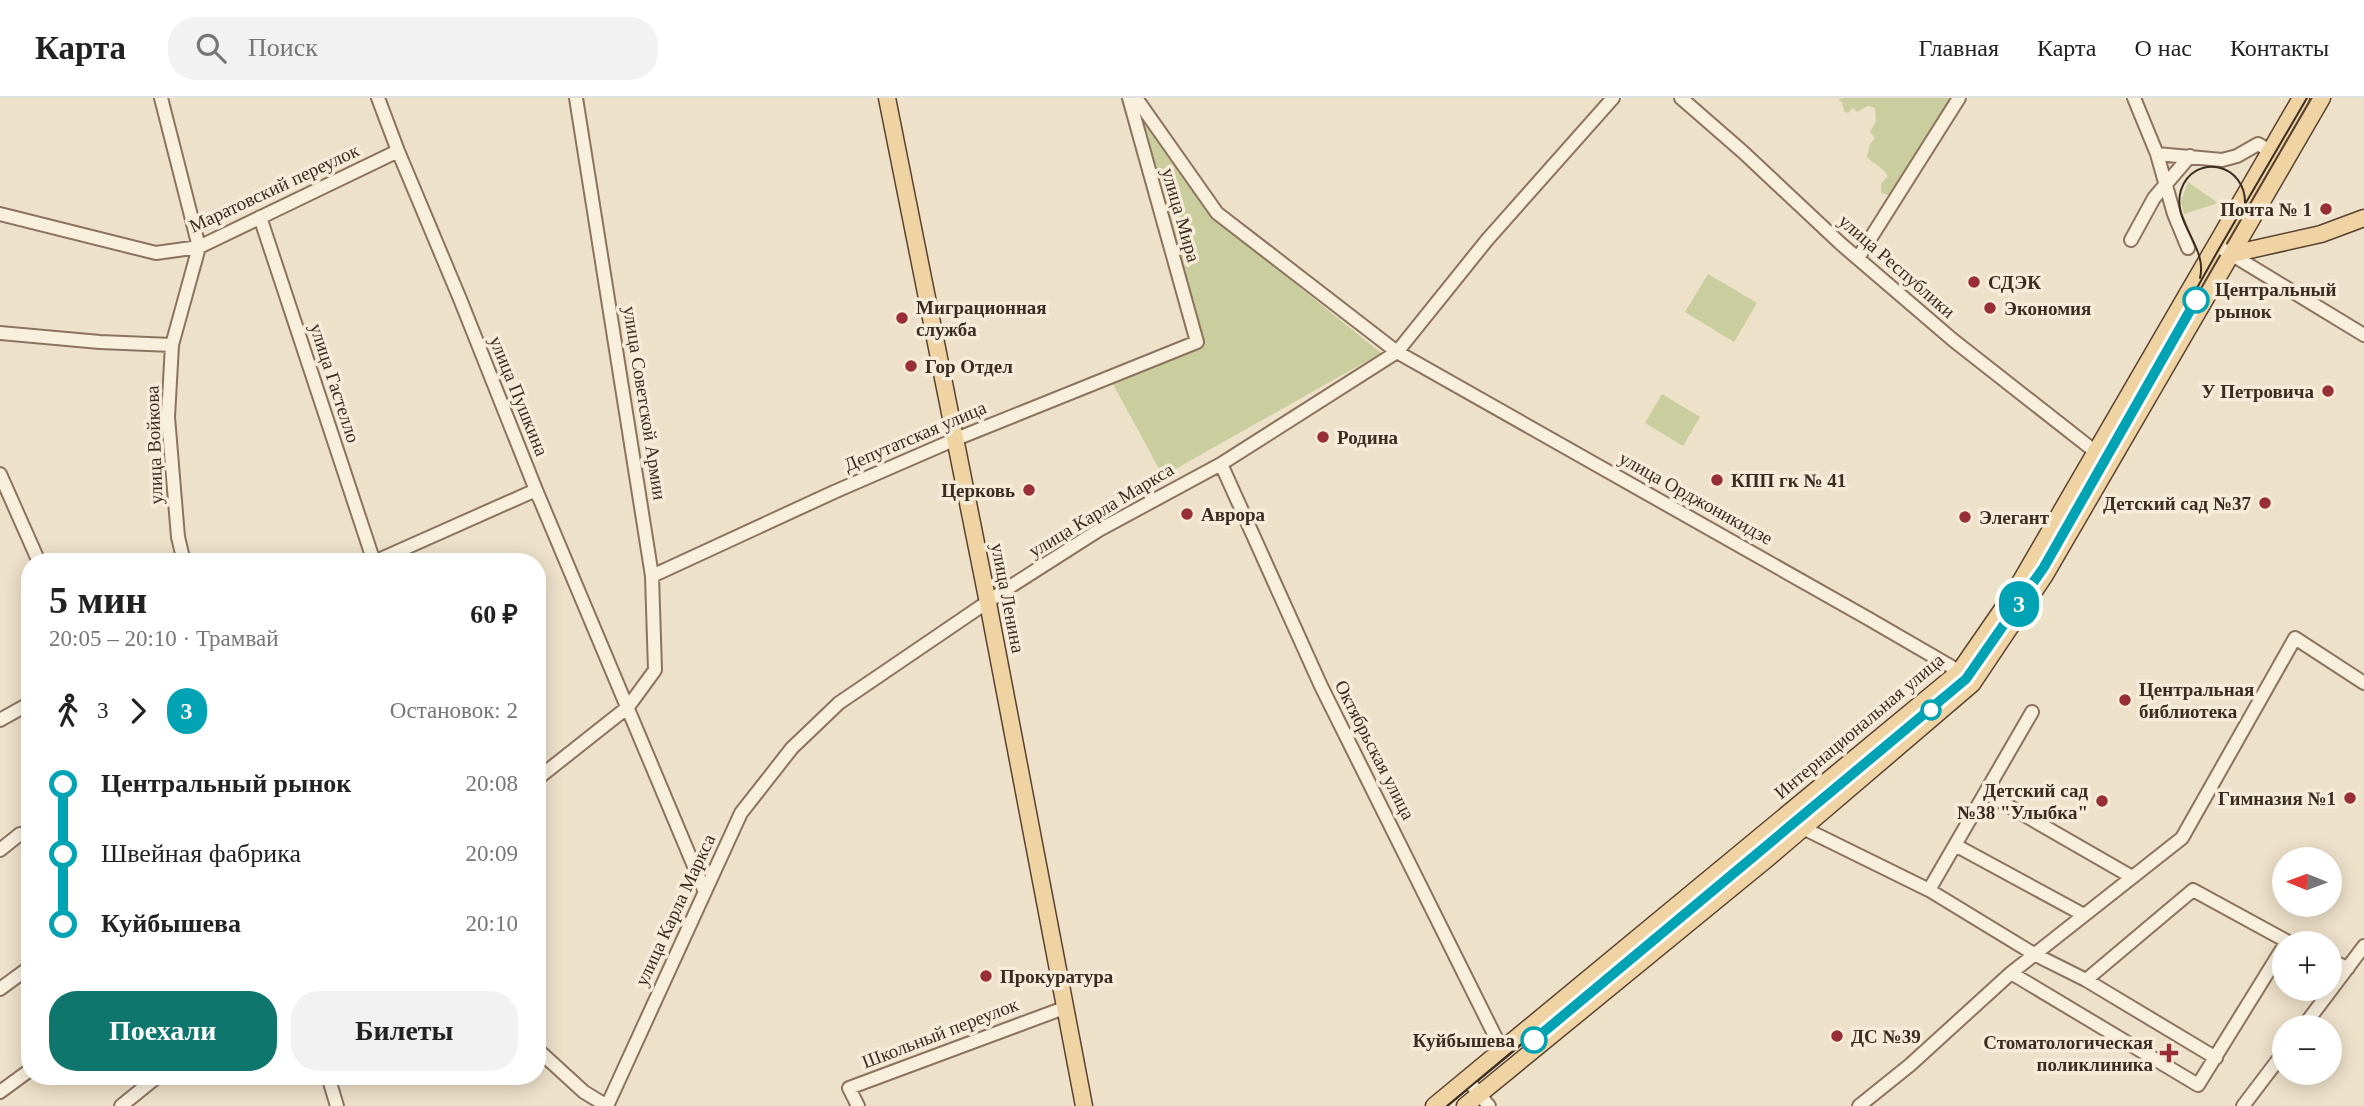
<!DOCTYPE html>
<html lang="ru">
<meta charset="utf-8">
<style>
:root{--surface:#fff;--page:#f2f2f2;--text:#222;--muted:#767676;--line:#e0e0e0;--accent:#0f766e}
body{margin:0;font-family:Georgia,serif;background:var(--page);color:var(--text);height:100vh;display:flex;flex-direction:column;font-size:26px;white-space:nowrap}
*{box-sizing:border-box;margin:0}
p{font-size:23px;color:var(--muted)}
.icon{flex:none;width:38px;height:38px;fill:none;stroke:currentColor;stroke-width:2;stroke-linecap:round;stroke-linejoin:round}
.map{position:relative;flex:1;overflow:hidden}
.drawer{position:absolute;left:21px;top:455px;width:525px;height:532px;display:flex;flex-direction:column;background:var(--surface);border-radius:28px;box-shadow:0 4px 18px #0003}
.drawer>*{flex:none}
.badge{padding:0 14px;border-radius:23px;font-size:24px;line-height:46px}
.needle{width:46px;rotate:271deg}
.fabs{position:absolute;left:2272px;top:749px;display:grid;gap:14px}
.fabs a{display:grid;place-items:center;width:70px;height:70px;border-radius:50%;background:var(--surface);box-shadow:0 4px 18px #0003;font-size:35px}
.map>.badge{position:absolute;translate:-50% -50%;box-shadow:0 0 0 4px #fff}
.legs{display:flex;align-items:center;gap:10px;height:77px;padding:0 28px;font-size:23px}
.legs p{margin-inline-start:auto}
.head{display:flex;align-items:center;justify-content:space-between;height:119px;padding:0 28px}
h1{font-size:38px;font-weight:600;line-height:52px}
.action{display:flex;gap:14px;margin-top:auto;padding:14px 28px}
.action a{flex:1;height:80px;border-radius:28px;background:var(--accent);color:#fff;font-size:28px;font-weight:600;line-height:80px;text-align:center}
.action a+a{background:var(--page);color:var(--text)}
ul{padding:0 28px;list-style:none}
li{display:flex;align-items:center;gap:24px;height:70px;font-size:26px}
li i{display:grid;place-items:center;width:10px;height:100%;margin:0 9px;background:currentColor}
li i::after{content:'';width:18px;height:18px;margin:-9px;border:5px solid;border-radius:50%;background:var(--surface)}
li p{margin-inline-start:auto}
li:first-child i{background:linear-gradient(#0000 50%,currentColor 0)}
li:last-child i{background:linear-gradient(currentColor 50%,#0000 0)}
header{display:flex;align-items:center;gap:42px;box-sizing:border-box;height:98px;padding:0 35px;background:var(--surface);border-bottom:2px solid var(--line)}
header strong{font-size:33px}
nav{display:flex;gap:38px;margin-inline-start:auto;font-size:24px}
.search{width:490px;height:63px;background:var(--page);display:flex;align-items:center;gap:18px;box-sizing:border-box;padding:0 24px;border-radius:28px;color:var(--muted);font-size:26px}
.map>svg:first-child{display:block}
</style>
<header>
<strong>Карта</strong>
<div class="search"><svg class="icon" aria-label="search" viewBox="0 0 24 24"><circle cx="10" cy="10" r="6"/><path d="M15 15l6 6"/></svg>Поиск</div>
<nav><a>Главная</a><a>Карта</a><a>О нас</a><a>Контакты</a></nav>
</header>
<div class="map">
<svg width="2364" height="1008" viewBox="0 0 2364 1008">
<rect width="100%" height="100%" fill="#eee1ca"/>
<!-- green -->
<path fill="#cacd9d" d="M1841,0H1950L1889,97L1881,95V85L1888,78C1882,69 1874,66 1867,59L1870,46L1875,40L1870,34L1876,23L1875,10L1868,8L1857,14L1853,10L1848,15L1844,13L1842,4L1838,2Z
M1151,23L1214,120L1381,255L1163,378L1113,286L1204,247L1139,28Z
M2188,84L2218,105L2184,116L2181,103Z
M1708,176L1757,205L1734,244L1685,214Z
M1662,296L1700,319L1683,348L1645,325Z"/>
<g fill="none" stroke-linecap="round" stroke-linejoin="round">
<defs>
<path id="minor" d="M161,0L199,149L172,247L168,319L178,439L184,464
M378,0L398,53L460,201L536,392L704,792
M1136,0L1217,115L1397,254L1869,521L1950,568L1964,578
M1681,0L1743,54L1841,146L1953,242L2097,355
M2134,0L2157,56L2174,116L2188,150
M2157,56L2222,62L2237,58L2258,46L2270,53
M0,116L156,155L199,149L398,53
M260,119L374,464
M2131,142L2154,100L2190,58
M2216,147L2364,237
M1858,160L1959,0
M0,235L100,244L172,247
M1221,366L1321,588L1502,952
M0,376L39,464
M374,464L536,392L538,398
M652,478L834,394L956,341L1197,244L1129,0
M0,622L25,608L30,616
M537,681L628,609L655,572L652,478L576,0
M1986,695L2132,779
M1803,730L1929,792L2034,856L2086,882L2193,792L2290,845
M1955,747L2084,817
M0,752L20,736L30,741
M1929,792L2032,614
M2329,862L2348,870
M2011,875L2198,987L2284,848
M2086,882L2216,960
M0,891L30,869
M2303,929L2364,848
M537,951L584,994L607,1008
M328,978L337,1008
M1467,981L1489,1008
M0,994L30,972
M121,1008L158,978
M607,1008L741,715L792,650L839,605L1008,490L1099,432L1221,366L1397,254L1487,142L1613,0
M858,1008L849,990L1064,910
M1859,1008L1910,967L2011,875L2182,740L2295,540L2364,585
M2243,1008L2284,954"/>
<path id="major" d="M887,0L988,505L1084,1008
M2232,156L2321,136L2364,120
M1434,1008L1959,574L2015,493L2301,0
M1465,1008L1767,761L1972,586L2045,477L2322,0"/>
</defs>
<!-- minor casing -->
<use href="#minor" stroke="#8b735e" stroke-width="16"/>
<!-- major casing -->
<use href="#major" stroke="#594232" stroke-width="19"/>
<!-- minor -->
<use href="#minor" stroke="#f9efdd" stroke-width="12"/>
<!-- major -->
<use href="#major" stroke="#f0d3a3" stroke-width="16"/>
<!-- tram -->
<path stroke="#3c2d21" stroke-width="2" d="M2200,180C2208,148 2171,124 2181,92C2194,54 2247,65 2245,107
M1447,1008L1963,578L2041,467L2220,149L2307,0"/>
</g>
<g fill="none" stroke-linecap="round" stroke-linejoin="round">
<defs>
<path id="line-1" d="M1534,942L1966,581L2044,469L2196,202"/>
</defs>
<!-- line-1 casing -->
<use href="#line-1" stroke="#fff" stroke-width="16"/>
<!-- line-1 -->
<use href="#line-1" stroke="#00a3b4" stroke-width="10"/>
</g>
<!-- markers -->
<g fill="#992f36" stroke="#f6ecd9" stroke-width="2.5">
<circle cx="2326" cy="111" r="7"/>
<circle cx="1974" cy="184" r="7"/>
<circle cx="1990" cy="210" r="7"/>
<circle cx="902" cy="220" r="7"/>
<circle cx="911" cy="268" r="7"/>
<circle cx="2328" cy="293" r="7"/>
<circle cx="1323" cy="339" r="7"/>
<circle cx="1717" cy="382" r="7"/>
<circle cx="1029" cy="392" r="7"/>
<circle cx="2265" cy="405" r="7"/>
<circle cx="1187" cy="416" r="7"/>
<circle cx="1965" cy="419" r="7"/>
<circle cx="2125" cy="602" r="7"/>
<circle cx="2350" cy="700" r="7"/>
<circle cx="2102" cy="703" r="7"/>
<circle cx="986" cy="878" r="7"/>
<circle cx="1837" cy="938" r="7"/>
<path d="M2165.5 944.5h7v7h7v7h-7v7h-7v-7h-7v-7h7z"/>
</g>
<g fill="#fff" stroke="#00a3b4" stroke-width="3.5">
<circle cx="2196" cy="202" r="12"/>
<circle cx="1931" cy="612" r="9"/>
<circle cx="1534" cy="942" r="12"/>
</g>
<g text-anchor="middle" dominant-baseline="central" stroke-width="7" stroke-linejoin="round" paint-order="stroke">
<!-- street labels -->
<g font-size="19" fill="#3c2d21" stroke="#f6ecd9">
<text transform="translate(274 90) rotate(-25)">Маратовский переулок</text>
<text transform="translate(1181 117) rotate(74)">улица Мира</text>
<text transform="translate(1897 168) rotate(41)">улица Республики</text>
<text transform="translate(335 285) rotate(72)">улица Гастелло</text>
<text transform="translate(519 298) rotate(68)">улица Пушкина</text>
<text transform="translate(645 305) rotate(81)">улица Советской Армии</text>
<text transform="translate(915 338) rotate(-23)">Депутатская улица</text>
<text transform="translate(154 347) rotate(-92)">улица Войкова</text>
<text transform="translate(1696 400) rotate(29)">улица Орджоникидзе</text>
<text transform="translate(1101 412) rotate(-31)">улица Карла Маркса</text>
<text transform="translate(1008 500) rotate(79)">улица Ленина</text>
<text transform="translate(1859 628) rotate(-40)">Интернациональная улица</text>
<text transform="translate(1375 652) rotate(63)">Октябрьская улица</text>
<text transform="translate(675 812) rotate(-65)">улица Карла Маркса</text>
<text transform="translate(940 935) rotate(-21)">Школьный переулок</text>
</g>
<!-- poi labels -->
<g font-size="19" font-weight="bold" fill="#3c2d21" stroke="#f6ecd9" text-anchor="start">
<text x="2312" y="111" text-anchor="end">Почта № 1</text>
<text x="1988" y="184">СДЭК</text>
<text x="916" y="209">Миграционная<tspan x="916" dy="22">служба</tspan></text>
<text x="2004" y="210">Экономия</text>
<text x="925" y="268">Гор Отдел</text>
<text x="2314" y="293" text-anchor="end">У Петровича</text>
<text x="1337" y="339">Родина</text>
<text x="1731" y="382">КПП гк № 41</text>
<text x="1015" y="392" text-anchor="end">Церковь</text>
<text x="2251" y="405" text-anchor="end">Детский сад №37</text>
<text x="1201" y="416">Аврора</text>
<text x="1979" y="419">Элегант</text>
<text x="2139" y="591">Центральная<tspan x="2139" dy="22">библиотека</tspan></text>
<text x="2088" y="692" text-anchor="end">Детский сад<tspan x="2088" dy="22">№38 "Улыбка"</tspan></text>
<text x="2336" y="700" text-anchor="end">Гимназия №1</text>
<text x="1000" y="878">Прокуратура</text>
<text x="1851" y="938">ДС №39</text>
<text x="2153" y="944" text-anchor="end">Стоматологическая<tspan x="2153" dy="22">поликлиника</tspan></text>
</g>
<!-- stop labels -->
<g font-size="19" font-weight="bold" fill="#3c2d21" stroke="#f6ecd9" text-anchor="start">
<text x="2215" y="191">Центральный<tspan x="2215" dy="22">рынок</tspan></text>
<text x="1515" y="942" text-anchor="end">Куйбышева</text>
</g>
</g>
</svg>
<div class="fabs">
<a><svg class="needle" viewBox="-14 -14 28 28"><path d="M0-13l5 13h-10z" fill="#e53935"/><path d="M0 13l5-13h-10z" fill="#767676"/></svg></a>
<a>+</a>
<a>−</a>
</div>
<b class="badge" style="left:2019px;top:506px;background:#00a3b4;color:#fff">3</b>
<section class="drawer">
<div class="head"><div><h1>5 мин</h1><p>20:05 – 20:10 · Трамвай</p></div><b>60 ₽</b></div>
<div class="legs"><svg class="icon" aria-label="walk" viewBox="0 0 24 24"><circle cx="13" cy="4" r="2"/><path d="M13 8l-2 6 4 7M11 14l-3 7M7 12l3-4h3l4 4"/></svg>3<svg class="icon" aria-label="forward" viewBox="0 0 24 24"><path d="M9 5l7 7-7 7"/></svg><b class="badge" style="background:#00a3b4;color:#fff">3</b><p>Остановок: 2</p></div>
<ul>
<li><i style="color:#00a3b4"></i><b>Центральный рынок</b><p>20:08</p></li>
<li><i style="color:#00a3b4"></i><span>Швейная фабрика</span><p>20:09</p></li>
<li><i style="color:#00a3b4"></i><b>Куйбышева</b><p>20:10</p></li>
</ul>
<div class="action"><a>Поехали</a><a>Билеты</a></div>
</section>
</div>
